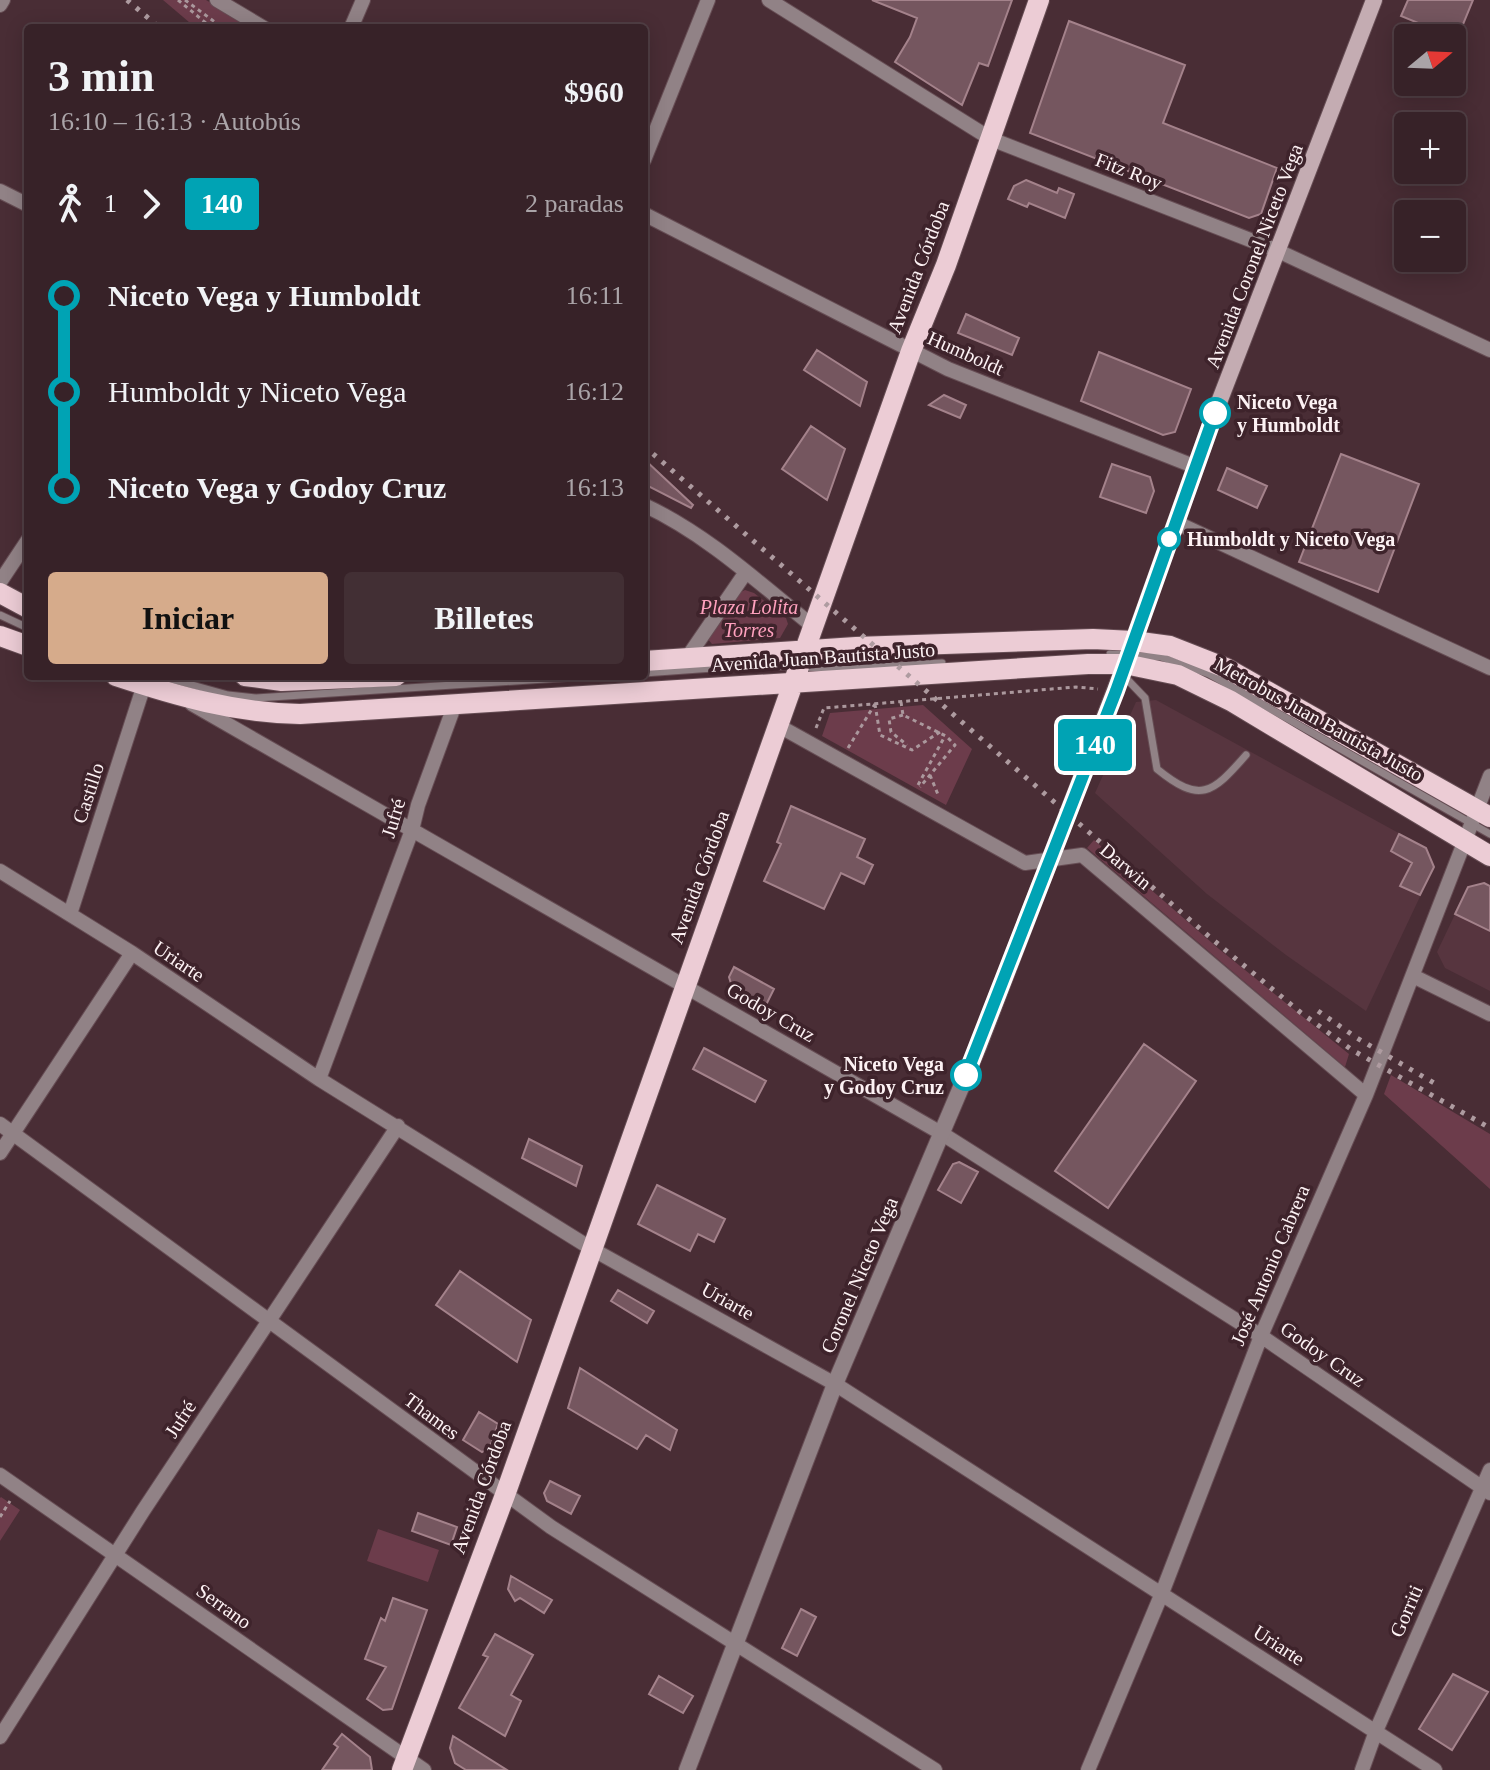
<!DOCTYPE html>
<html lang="es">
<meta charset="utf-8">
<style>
:root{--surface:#372228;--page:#422f34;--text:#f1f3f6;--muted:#aaa4a8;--line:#513f45;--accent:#d6ab8b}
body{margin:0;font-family:"Times New Roman",serif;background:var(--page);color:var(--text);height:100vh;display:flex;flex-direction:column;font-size:30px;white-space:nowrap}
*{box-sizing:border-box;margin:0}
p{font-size:26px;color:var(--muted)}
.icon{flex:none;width:44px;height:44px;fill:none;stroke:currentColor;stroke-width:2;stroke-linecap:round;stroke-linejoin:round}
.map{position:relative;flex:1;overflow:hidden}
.details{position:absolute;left:24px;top:24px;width:624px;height:656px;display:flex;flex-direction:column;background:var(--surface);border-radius:8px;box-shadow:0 4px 20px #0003,0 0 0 2px var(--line)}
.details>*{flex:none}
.badge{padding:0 16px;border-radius:6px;font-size:28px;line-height:52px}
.needle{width:52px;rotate:71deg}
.tools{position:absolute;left:1394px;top:24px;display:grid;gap:16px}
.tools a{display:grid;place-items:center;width:72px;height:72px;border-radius:8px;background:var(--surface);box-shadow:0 4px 20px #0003,0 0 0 2px var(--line);font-size:40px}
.map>.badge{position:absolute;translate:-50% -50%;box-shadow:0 0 0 4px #fff}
.legs{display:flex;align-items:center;gap:12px;height:88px;padding:0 24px;font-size:26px}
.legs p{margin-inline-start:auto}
.head{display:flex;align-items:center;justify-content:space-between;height:136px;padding:0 24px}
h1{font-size:44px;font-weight:700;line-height:60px}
.button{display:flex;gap:16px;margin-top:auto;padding:16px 24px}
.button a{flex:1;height:92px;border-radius:8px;background:var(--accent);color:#111;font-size:32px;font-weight:700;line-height:92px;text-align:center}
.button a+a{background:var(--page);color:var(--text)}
ul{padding:0 24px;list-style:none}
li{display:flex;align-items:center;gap:28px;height:96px;font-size:30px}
li i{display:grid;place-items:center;width:12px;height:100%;margin:0 10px;background:currentColor}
li i::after{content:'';width:20px;height:20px;margin:-10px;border:6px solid;border-radius:50%;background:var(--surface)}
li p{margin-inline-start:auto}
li:first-child i{background:linear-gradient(#0000 50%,currentColor 0)}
li:last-child i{background:linear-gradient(currentColor 50%,#0000 0)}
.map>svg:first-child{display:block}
</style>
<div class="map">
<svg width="1490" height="1770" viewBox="0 0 1490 1770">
<rect width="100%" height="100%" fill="#492d35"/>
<!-- built -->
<path fill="#57353f" d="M1156,700L1426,848L1434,867L1366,1011L1286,955L1207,894L1095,793L1136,702Z
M1484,883L1490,886V991L1445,968L1437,952L1468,887Z"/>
<!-- green -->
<path fill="#6c3c4b" d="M163,0H206L254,28H196Z
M745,590L754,593L786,618L788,624L780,638L712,644L707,638L739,593Z
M923,705L972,749L946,805L822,736L830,713Z
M1094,840L1219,949L1349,1054L1345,1067L1087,848Z
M1391,1075L1490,1134V1189L1384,1094Z
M1,1497L20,1510L0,1541V1498Z
M378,1529L439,1550L428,1582L367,1561Z"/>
<!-- building -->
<path fill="#75565f" stroke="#a4828b" stroke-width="2" d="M872,0H1012L988,66L979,63L962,105L895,62L910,37L917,18Z
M1408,0H1473L1457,39L1401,16Z
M1069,21L1185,65L1163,123L1277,168L1261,214L1249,218L1030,133Z
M1026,180L1057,193L1059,188L1074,194L1065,218L1029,203L1027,207L1008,199L1014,186Z
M966,314L1019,338L1012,355L958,333Z
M817,350L867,382L860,406L804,370Z
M1099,352L1191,389L1175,432L1163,435L1081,401Z
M944,395L966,405L960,418L929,405Z
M811,426L845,449L827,500L782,469Z
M1341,454L1419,484L1378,592L1299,562Z
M644,459L693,505L691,508L644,484Z
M1112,464L1150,477L1154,491L1146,513L1100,497Z
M1227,468L1267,486L1257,508L1218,490Z
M791,806L865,839L857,857L873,865L864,884L841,873L824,909L764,881L781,844L777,842Z
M1399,834L1426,848L1434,867L1420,895L1400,886L1412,863L1391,851Z
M1484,883L1490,886V931L1455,914L1468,887Z
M734,967L774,989L764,1009L734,993L729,977Z
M1144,1044L1196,1081L1108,1208L1055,1171Z
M704,1048L766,1081L755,1102L693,1069Z
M529,1139L582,1166L576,1186L522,1158Z
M959,1162L978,1172L961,1203L938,1190L953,1164Z
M657,1185L725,1219L714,1242L698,1234L690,1251L638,1224Z
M460,1271L531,1320L517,1362L436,1305Z
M618,1290L654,1311L647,1323L611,1301Z
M580,1368L677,1430L670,1450L646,1435L637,1449L568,1408Z
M479,1412L498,1424L490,1447L482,1452L463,1440Z
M550,1481L580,1496L571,1514L547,1501L544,1493Z
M418,1513L457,1527L451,1545L412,1531Z
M511,1576L552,1600L544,1613L520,1598L515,1601L508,1589Z
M393,1598L427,1610L392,1709L383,1710L367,1699L386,1667L365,1659L381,1618L385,1621Z
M801,1609L816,1617L797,1656L782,1648Z
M495,1634L533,1655L511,1695L521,1701L505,1736L459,1708L488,1657L483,1655Z
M1453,1674L1488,1692L1452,1750L1419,1729Z
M659,1676L693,1696L683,1713L649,1694Z
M342,1734L370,1757L372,1770H322L338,1747L334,1744Z
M453,1736L507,1770H466L455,1763L450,1748Z"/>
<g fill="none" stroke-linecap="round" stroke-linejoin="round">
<defs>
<path id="service" d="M0,615L28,628
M1110,654L1161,657L1209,674L1490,834
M644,673L754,665L848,669L942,663
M1123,675L1145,698L1157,769C1200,804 1212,794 1246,755
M160,676L228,695L256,698L590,676"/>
<path id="minor" d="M217,0L264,28
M769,0L991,139L1276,250L1490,350
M0,5L3,0
M351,28L363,0
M644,160L708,0
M0,191L28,205
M644,214L948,369L1196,467
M644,505C708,535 760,584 815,628
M1175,522L1490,668
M0,582L28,540
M687,658L746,572
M192,704L941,1133L1261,1336L1490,1493
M779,726L1025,863L1082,855L1366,1095
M0,871L132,953L319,1079L592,1249L835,1384L1435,1770
M70,914L144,685
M1413,976L1490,1014
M319,1079L412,830L418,805L455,704
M0,1124L551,1527L935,1770
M0,1153L132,953
M0,1475L424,1770
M0,1737L143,1511L398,1126
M1088,1770L1162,1593L1261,1336L1366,1095L1490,776
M1362,1770L1376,1731L1490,1470"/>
<path id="tertiary" d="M687,1770L835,1384L979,1045L1125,664"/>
<path id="secondary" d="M1125,664L1216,410L1374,0"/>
<path id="primary" d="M0,593L28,608
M0,636L28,646
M644,661L856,647L1093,639L1133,641L1170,646L1226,668L1490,817
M116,676C177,696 235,713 300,714L1088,664H1125L1178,675L1231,701L1490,856
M245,676L282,681L396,676
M402,1770L505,1495L911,351L946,265L1039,0"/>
</defs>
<!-- service casing -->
<use href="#service" stroke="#664d54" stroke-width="9"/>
<!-- minor casing -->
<use href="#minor" stroke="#664d54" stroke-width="16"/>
<!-- tertiary casing -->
<use href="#tertiary" stroke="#664d54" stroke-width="18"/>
<!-- secondary casing -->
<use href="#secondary" stroke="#664d54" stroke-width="18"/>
<!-- primary casing -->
<use href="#primary" stroke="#664d54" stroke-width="22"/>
<!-- path -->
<path stroke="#ab989d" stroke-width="3" stroke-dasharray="4 4" stroke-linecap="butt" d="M178,0L212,28
M185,0L223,28
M901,702L903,715L946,736L955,745L920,787
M875,704L880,735L912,750L940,732
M903,715L889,719L891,732L907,745
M816,728L824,708L1076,687L1098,689
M848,748L875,704
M930,775L939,797
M918,785L945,736
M0,1517L10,1501"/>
<!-- service -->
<use href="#service" stroke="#918286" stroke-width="7"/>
<!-- minor -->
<use href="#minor" stroke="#918286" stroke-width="14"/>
<!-- tertiary -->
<use href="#tertiary" stroke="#918286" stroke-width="16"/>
<!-- secondary -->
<use href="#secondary" stroke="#c4acb2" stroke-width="16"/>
<!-- primary -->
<use href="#primary" stroke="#ecccd5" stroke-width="20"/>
<!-- rail -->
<path stroke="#ae9ba0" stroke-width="5" stroke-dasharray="4 8" stroke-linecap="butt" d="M127,0L160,28
M644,446L1212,939L1300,1012L1352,1050L1490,1128
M1318,1011L1357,1038L1434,1083"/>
</g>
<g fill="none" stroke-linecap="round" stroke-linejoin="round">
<defs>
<path id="line-1" d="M966,1075L1116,691L1215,413"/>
</defs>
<!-- line-1 casing -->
<use href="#line-1" stroke="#fff" stroke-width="18"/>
<!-- line-1 -->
<use href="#line-1" stroke="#00a3b4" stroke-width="12"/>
</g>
<!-- markers -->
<g fill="#fff" stroke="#00a3b4" stroke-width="4">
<circle cx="1215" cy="413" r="14"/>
<circle cx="1169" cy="539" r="10"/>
<circle cx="966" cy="1075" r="14"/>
</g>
<g text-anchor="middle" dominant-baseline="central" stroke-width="7" stroke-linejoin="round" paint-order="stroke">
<!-- street labels -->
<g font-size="20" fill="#fdf2f4" stroke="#3e232b">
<text transform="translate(1129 171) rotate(21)">Fitz Roy</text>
<text transform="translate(1254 256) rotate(-69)">Avenida Coronel Niceto Vega</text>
<text transform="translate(918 267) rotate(-69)">Avenida Córdoba</text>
<text transform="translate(966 353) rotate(24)">Humboldt</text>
<text transform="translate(823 657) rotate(-4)">Avenida Juan Bautista Justo</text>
<text transform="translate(1319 719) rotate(29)">Metrobus Juan Bautista Justo</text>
<text transform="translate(88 793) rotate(-72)">Castillo</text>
<text transform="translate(393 818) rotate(-73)">Jufré</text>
<text transform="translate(1126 866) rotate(40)">Darwin</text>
<text transform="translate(699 877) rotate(-70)">Avenida Córdoba</text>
<text transform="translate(179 961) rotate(34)">Uriarte</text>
<text transform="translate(771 1012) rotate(30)">Godoy Cruz</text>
<text transform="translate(1270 1265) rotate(-67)">José Antonio Cabrera</text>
<text transform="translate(859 1275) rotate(-67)">Coronel Niceto Vega</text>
<text transform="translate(728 1301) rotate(29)">Uriarte</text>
<text transform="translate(1323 1354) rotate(35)">Godoy Cruz</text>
<text transform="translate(432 1416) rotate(37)">Thames</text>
<text transform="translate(180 1419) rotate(-57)">Jufré</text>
<text transform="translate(481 1487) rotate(-70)">Avenida Córdoba</text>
<text transform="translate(224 1606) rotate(36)">Serrano</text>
<text transform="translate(1406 1611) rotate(-67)">Gorriti</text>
<text transform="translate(1279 1645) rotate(33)">Uriarte</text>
</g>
<!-- stop labels -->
<g font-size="20" font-weight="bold" fill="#fdf2f4" stroke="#3e232b" text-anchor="start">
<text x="1237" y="402">Niceto Vega<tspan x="1237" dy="23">y Humboldt</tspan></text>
<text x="1187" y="539">Humboldt y Niceto Vega</text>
<text x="944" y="1064" text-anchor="end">Niceto Vega<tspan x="944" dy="23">y Godoy Cruz</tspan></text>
</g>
<!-- park labels -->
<g font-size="20" font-style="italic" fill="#ffa1be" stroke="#3e232b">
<text x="749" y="607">Plaza Lolita<tspan x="749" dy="23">Torres</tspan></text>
</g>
</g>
</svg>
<div class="tools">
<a><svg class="needle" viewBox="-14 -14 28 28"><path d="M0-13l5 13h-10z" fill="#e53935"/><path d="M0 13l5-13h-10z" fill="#aaa4a8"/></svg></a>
<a>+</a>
<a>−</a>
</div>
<b class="badge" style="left:1095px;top:745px;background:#00a3b4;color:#fff">140</b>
<section class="details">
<div class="head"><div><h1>3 min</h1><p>16:10 – 16:13 · Autobús</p></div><b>$960</b></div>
<div class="legs"><svg class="icon" aria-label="walk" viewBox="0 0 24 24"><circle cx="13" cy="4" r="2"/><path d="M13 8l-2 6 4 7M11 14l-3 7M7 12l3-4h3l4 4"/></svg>1<svg class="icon" aria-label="forward" viewBox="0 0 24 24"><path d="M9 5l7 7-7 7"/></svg><b class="badge" style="background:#00a3b4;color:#fff">140</b><p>2 paradas</p></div>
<ul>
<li><i style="color:#00a3b4"></i><b>Niceto Vega y Humboldt</b><p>16:11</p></li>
<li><i style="color:#00a3b4"></i><span>Humboldt y Niceto Vega</span><p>16:12</p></li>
<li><i style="color:#00a3b4"></i><b>Niceto Vega y Godoy Cruz</b><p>16:13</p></li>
</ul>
<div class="button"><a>Iniciar</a><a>Billetes</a></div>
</section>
</div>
